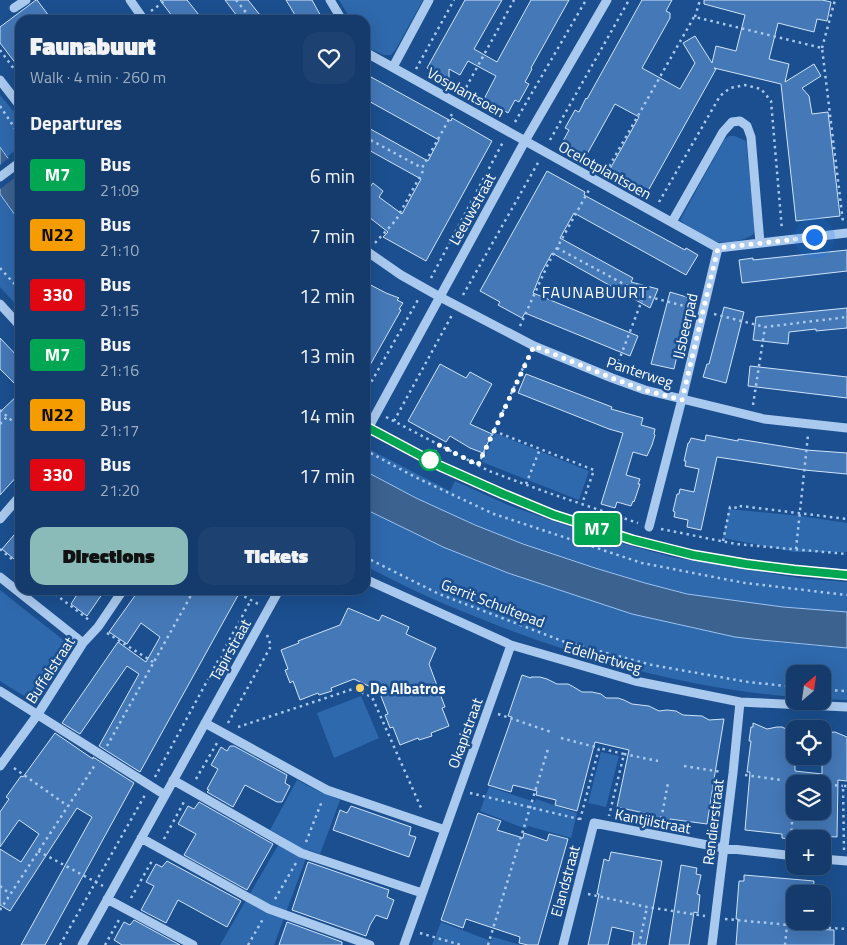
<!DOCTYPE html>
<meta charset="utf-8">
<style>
:root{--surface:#143b6b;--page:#1d4271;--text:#f1f3f6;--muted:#9dadc1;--line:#33557e;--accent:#8bbbb9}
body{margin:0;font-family:"Titillium Web",sans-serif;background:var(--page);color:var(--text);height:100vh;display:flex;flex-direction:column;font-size:19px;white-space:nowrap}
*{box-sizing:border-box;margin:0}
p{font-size:16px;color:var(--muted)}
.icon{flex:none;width:28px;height:28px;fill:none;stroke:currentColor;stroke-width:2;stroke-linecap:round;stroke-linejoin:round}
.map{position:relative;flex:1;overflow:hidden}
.drawer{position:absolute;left:15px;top:15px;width:355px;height:580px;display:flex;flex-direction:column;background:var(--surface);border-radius:15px;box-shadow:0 5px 20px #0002,0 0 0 1px var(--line)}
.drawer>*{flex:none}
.badge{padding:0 10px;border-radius:4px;font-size:18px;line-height:32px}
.needle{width:32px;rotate:29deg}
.buttons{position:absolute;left:786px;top:665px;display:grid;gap:10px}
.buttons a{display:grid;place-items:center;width:45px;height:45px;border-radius:10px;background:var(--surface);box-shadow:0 5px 20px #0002,0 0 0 1px var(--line);font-size:25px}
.you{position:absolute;width:25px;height:25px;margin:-12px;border:4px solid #fff;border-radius:50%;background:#1a73e8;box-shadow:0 0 0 8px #1a73e833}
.map>.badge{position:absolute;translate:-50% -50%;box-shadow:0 0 0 2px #fff}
h2{padding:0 15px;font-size:19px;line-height:45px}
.round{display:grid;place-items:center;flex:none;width:52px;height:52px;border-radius:15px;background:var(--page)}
.headline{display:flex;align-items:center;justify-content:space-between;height:85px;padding:0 15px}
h1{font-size:24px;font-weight:800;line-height:38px}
.action{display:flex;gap:10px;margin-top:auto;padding:10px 15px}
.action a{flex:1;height:58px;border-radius:15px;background:var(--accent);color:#111;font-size:20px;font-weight:800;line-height:58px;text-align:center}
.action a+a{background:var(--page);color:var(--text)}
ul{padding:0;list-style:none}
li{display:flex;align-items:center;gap:15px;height:60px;padding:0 15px}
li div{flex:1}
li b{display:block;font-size:19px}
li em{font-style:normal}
li .badge{min-width:55px;font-weight:700;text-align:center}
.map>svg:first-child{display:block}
</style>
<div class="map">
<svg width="847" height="945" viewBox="0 0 847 945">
<rect width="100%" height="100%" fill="#1b4f8f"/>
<!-- green -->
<path fill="#2e69ad" d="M339,0H423L396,49L391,55H384L366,47L365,45V20H351Z
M0,95L20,119V146L7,157L0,147Z
M729,136H735L746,141L755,232C750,240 727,244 718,242C709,239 687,227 680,220L724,140Z
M0,194L20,222V309L0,287Z
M495,433L589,471L579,500L482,462Z
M369,449L450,491L455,481L508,505L602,538L672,557L799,578L847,582V612L783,607L687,594L645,583L595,568L523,544L475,525L416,498L365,471V456Z
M365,509L443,547L508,573L679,624C734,638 790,645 847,648V700L823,699L822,674H795V697C670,687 548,649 433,599C410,589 388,577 365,566Z
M729,509L801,516L847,523V552H794L723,538Z
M0,590L67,643L29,699L0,681Z
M361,696L379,738L334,758L317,713Z
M601,752L619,756L606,807L588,803Z
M297,780L318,791L340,800L320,854L309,850L274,945H220L283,837L270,830Z
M489,787L535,802L536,799L577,813L571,838L528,826L526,829L480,811Z
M441,922L491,941L493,937L521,945H432Z"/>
<!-- water -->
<path fill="#3c6290" stroke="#9cc4f0" d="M0,147L7,157L20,169V222L0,194Z
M365,471L416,498L475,525L523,544L595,568L645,583L687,594L783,607L847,612V648L761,640L735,637L632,614L508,573L443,547L365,509Z"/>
<!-- pier -->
<path fill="#1b4f8f" d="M10,157L20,166V174L0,189V165Z"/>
<!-- building -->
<path fill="#4478b7" stroke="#cfe3fa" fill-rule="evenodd" d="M36,0H37L52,20H20V69L0,43V27Z
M160,0H187L203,20H175Z
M225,0H248L264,20H240Z
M286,0H312L323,20H298Z
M465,0H502L474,49L497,62L531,0H569L531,68L532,69L525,82L529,84L519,102L515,100L508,113L484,99L496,76L468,61L460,75L449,69V81L427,68Z
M642,0H672L666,11L670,13V18L642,68L680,89L695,63L683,43L695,36L712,63L716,46L736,51L745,15L704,4V0H822L831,2L827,21L817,19L814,32L778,23L769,59L789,64L785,82L814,64L821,76L802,88L809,96L812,114L828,112L840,216L796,221L781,84L714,68L716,69L648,191L610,169L639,117L615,104L586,156L562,143L569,130L565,128L575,110L579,112L586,98L587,99Z
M371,77L451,121L452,118L492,141L426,261L383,237L388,232L365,214V194L373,183L383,191L379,197L402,214L421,179L365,148V126L428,161L439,140L365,99V87Z
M547,171L585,192L584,195L685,250L686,248L698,255L686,275L574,213L560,238L633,278L631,282L658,289L650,308L552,253L541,273L533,293L638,336L630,356L525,313L522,318L498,305L500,302L480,291Z
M847,250V271L742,283L739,260L753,258V260Z
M365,282L386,293L399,298L397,300L403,303L399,309L401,310L365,374Z
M670,292L690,298L675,356H677L674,369L651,364Z
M724,307L744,312L726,383L703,377L707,364H709Z
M847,308V328L816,331V329L789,332L788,344L753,340L756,317Z
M0,338L20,359V389L0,369Z
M440,364L466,378L470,372L492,384L470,424L492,434L483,453L470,448L450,436L446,442L408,421Z
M750,366L847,377V398L748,386Z
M526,374L612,407L611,409L643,418L641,425L655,429L654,434L655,435L652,445L647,456L633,452L626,475L640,479L638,484H640L634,502L633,501L631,506L617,502L615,508L601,504L623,433L609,429L518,393Z
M20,393V473L0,495V412Z
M706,435L738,441V439L806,450L847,453V474L804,470L717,457L701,530L687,527L688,520L674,517L675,512L673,511L677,494H679L680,489L694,492L699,469L685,466L686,461H684L688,443H689L691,438L705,441Z
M20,528V564L2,549Z
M80,590H105L87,616L71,604Z
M139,590H241L140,772L99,746L139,674L127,666L80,734L62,723L118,642L146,662L160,637L141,623L127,644L109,632Z
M348,608L379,621L382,615L409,627L406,634L436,648L429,664L445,707L442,708L449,726L431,733L432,736L419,740L418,738L400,745L393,727L390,728L385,715L388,714L379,691L354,679L331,688L332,691L319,695L318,693L300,700L293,681L290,683L285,670L288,669L281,650L299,643L298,641L340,625Z
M522,675L531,678V677H540L547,679L557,684H568L572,686L582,692H592L601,694L606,698H618L624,700L632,704L649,706L659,711L667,710L676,711L683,715L702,716L709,720L724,719L716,767L707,824L670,819V822L653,819V815L617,807L629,750L595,742L577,811L555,805L556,800L536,795L537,791L513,785L511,792L488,785L512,717L508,716Z
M753,723L767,729L777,727H782L795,733V771L822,774V733L835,732L847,737V781L838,780L837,837L818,836V838L799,837V839H789L782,838V834L745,830L750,772H747L751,741H749L751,727H753ZM795,784H822V811H795Z
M55,733L93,759V757L134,783L45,945H21L92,817L77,808L10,911L0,905V849L21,862L39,834L19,820L0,847V812L9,799L6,797L21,776L23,777Z
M230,746H234L287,775L285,783L290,786L282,802H277L245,785L233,807L207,792L209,790L207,789L218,769L211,765L221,747L227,751Z
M199,802L273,844L247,890L184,855L196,834L178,824L188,806L194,809Z
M351,806L411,827L409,835L416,837L409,857L333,830L340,810L347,813Z
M478,813L501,821L497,830L523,838L524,833L547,841L549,834L568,839L538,945H528L519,943L520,937L466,919L463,928L441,920Z
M611,852L662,861L646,945H632L634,932L612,927L608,945H588L599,894H597L604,859L609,861Z
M167,861L241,901L227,927L178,900L166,923L141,910L154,886L146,882L156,864L162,867Z
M308,862L389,890L387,897L394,900L387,919L376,915L370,925L366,936L292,910Z
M681,865L697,868L696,874L701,875L697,894L700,895L698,913L694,912L689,945H669Z
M744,875L814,881L813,894H795V921H810L809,929L834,930V945H736L738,919H736L739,881H744Z
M134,920L180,945H122L114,940L124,922L130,925Z
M287,922L342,942V945H279Z"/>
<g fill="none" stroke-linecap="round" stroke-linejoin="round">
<!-- path -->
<path stroke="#a9c9ee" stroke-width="2.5" stroke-dasharray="2.5 4" stroke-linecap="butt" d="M236,0L252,20
M151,11L166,0
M695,17L700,0
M822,48L835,0
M0,50L20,77
M416,69L454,0
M463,93L514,0
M0,106L20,136
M515,122L586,0
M365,137L422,168
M550,140L629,0
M606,172L694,17H695L822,48L843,222
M659,202L720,96L730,88L745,85L761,89L771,101L782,230
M375,243L396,220L423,171L422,168L452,114
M557,248L646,296L692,308
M0,268L20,290
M431,278L503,142
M463,295L539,161
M714,314L765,327L847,317
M520,326L548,264L589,190
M616,368L644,295
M365,393L419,298
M753,405L765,327
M0,410L20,428
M386,417L489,471L546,492L638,523
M394,421L452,315
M0,424L7,417
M494,431L594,470L582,504
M365,450L415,477L494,514L642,563L745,583L847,595
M478,465L529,355
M526,484L540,449
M661,529L736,544L847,554
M723,541L730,507L740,508L741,506L847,519
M0,549L20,566
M796,549L808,435
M365,557L439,594L565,642L652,665L748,682L795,687
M50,590L89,620
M233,590L258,604
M107,633L153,662
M822,690L847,691
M498,714L551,732
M228,723L271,646L267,635
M238,727L353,689L372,697L422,810
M561,738L599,748
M107,746L194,590
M624,754L658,761
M684,766L722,772
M14,768L68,806
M745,775L781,780
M155,777L251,600
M196,779L217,743
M806,783L819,784
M822,784L843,786
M470,793L579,819
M580,820L599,748L624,754L609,816
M660,825L668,783
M164,839L185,800
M306,842L322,801
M791,844L793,801
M844,850L843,786H847
M38,851L103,886
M0,886L10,894
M588,894L647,907L705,916
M131,898L153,859
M275,899L296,863
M0,910L95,765
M725,919L811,927L847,929
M420,933L461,945
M60,945L145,795
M105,945L120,918
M248,945L263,919
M488,945L548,749
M639,945L647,907
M785,945L787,925"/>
<!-- minor -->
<path stroke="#a9c9ee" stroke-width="9" d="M130,0L144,20
M330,0L342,20
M14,8L26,0
M365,52L718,248L847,233
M393,67L429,0
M0,80L20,106
M0,177L20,162
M672,222L723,132L732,122L740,121L747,126L751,137L760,243
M365,250L401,275L440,297L534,346L612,378L645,390L764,419L847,428
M0,304L20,326
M365,426L440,466L503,494L554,515L633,540L693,555L746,564L794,570L847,574
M365,434L525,141L607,0
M0,519L20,496
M649,527L682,399L718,248
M0,577L83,643
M365,579L511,645L635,681L740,702L847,707
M0,691L165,795
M205,723L327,790L445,830
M0,766L38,714L83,643L98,627L123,590
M173,780L301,853L422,893
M141,838L269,909L370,945
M822,859L847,861
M107,899L193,945
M82,945L279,590
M404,945L511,645
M563,945L594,823L723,848L795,856
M712,945L733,773L740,702"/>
</g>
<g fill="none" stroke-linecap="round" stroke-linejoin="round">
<defs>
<path id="line" d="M365,426L440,466L503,494L554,515L633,540L693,555L746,564L794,570L847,575"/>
</defs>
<!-- line casing -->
<use href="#line" stroke="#fff" stroke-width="11"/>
<!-- line -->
<use href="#line" stroke="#00a651" stroke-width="8"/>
<!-- walk -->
<path stroke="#fff" stroke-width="5" stroke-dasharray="0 9" d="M430,460L439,445L478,465L534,346L612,378L644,390L682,400L718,248L814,237"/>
</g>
<!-- markers -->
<circle fill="#fff" stroke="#00a651" stroke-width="2.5" cx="430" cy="460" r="10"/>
<circle fill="#ffd166" stroke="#1b4f8f" stroke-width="2" cx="360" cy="688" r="5"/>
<g text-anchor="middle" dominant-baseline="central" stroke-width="5" stroke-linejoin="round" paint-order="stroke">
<!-- street labels -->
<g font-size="15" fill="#fff" stroke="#1b4f8f">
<text transform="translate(466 92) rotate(29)">Vosplantsoen</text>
<text transform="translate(605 170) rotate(29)">Ocelotplantsoen</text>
<text transform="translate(472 209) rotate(-61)">Leeuwstraat</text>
<text transform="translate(685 326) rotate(-77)">IJsbeerpad</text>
<text transform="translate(640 372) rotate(18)">Panterweg</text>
<text transform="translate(493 603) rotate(21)">Gerrit Schultepad</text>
<text transform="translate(230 650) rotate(-61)">Tapirstraat</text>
<text transform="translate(603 657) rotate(16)">Edelhertweg</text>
<text transform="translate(50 670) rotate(-57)">Buffelstraat</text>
<text transform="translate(465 733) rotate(-70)">Okapistraat</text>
<text transform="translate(653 821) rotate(11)">Kantjilstraat</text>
<text transform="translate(713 822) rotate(-83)">Rendierstraat</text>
<text transform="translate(565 881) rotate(-75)">Elandstraat</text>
</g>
<!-- poi labels -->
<g font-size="15" font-weight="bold" fill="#fff" stroke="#1b4f8f" text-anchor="start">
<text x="370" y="688">De Albatros</text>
</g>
<!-- neighbourhood labels -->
<g font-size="16" letter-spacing="1" fill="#fff" stroke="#1b4f8f">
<text x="595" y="292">FAUNABUURT</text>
</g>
</g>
</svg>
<div class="buttons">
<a><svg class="needle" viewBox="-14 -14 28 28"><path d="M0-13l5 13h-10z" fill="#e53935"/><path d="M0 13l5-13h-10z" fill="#9dadc1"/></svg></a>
<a><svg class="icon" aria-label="locate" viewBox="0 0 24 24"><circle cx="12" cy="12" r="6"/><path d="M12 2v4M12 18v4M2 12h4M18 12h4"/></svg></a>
<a><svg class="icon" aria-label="layers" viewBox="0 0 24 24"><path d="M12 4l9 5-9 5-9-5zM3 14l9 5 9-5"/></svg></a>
<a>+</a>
<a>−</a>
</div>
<div class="you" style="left:814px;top:237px"></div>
<b class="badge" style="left:597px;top:529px;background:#00a651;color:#fff">M7</b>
<section class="drawer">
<div class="headline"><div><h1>Faunabuurt</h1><p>Walk · 4 min · 260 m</p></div><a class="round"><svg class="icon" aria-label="heart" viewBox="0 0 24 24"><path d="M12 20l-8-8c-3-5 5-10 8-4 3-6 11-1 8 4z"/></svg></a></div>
<h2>Departures</h2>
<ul>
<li><span class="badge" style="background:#00a651;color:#fff">M7</span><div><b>Bus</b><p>21:09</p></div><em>6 min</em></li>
<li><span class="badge" style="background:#f59c00;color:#111">N22</span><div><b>Bus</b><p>21:10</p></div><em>7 min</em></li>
<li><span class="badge" style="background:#e00713;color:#fff">330</span><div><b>Bus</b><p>21:15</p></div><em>12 min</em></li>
<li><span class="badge" style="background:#00a651;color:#fff">M7</span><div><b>Bus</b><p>21:16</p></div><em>13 min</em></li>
<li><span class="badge" style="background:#f59c00;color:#111">N22</span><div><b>Bus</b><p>21:17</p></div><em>14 min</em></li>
<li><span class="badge" style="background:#e00713;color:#fff">330</span><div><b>Bus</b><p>21:20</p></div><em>17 min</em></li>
</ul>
<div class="action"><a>Directions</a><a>Tickets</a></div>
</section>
</div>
